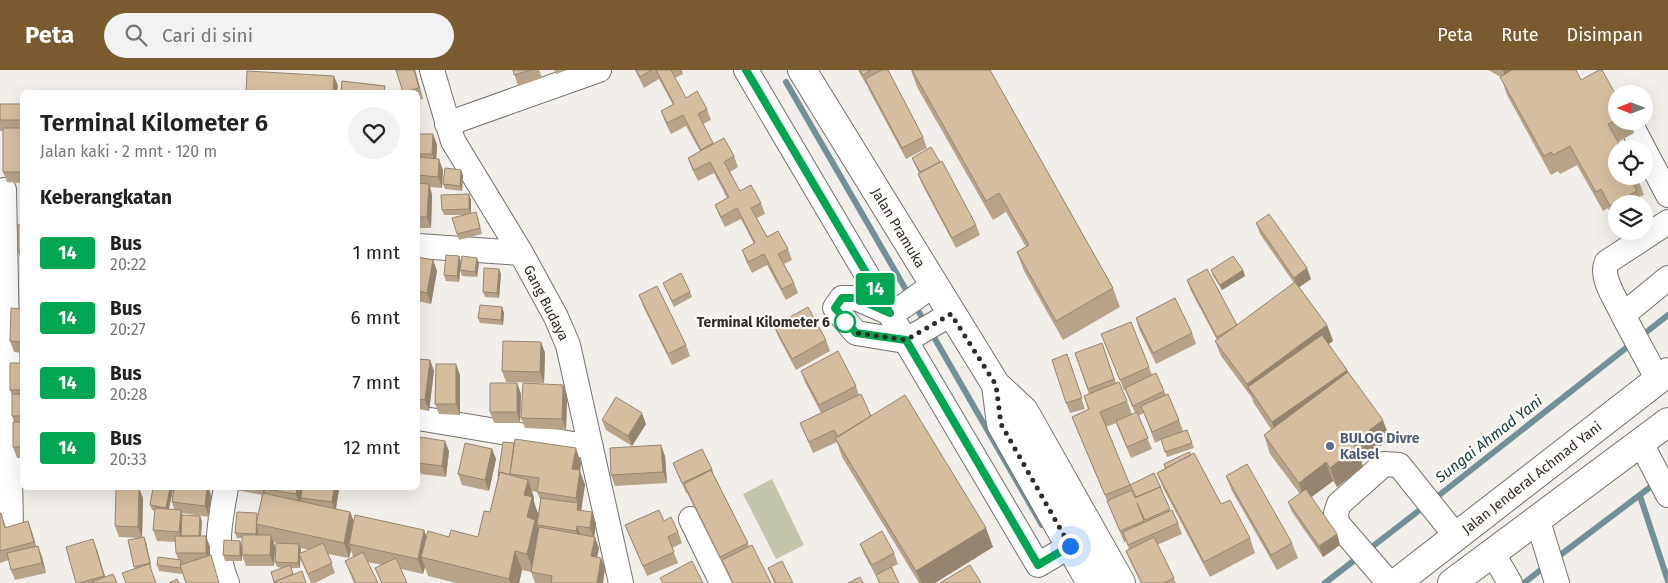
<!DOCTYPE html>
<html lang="id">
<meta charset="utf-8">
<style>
:root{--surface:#fff;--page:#f2f2f2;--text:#222;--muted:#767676;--accent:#795b2f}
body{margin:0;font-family:"Fira Sans",sans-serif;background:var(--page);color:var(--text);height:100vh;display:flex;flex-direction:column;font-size:19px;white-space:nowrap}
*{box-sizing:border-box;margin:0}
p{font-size:16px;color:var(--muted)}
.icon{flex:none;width:28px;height:28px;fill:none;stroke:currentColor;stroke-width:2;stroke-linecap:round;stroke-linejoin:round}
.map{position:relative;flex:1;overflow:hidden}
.details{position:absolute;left:20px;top:20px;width:400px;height:400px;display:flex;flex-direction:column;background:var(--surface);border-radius:8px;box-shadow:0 5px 20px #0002}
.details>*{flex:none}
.badge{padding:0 10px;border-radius:4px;font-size:18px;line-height:32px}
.needle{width:32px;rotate:270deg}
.fabs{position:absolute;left:1608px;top:15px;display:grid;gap:10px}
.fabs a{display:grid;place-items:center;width:45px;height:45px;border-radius:50%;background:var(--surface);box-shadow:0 5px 20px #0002;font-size:25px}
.you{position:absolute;width:25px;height:25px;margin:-12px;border:4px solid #fff;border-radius:50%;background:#1a73e8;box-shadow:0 0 0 8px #1a73e833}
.map>.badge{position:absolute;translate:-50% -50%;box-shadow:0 0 0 2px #fff}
h2{padding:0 20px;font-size:19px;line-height:45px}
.round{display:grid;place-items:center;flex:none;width:52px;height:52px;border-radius:26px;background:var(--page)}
.overview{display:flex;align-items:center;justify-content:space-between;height:85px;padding:0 20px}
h1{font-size:24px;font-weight:600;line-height:38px}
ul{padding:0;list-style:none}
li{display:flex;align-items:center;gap:15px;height:65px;padding:0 20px}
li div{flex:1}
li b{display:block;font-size:19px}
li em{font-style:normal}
li .badge{min-width:55px;font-weight:700;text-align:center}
header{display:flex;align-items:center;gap:30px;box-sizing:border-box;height:70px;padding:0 25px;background:var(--accent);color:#fff}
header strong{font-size:24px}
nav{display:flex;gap:28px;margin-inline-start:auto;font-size:18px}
.search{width:350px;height:45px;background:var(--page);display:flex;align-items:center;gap:12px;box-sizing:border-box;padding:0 18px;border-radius:28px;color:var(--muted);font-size:19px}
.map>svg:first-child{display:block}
</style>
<header>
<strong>Peta</strong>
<div class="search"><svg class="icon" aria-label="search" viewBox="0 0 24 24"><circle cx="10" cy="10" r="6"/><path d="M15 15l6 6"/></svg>Cari di sini</div>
<nav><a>Peta</a><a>Rute</a><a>Disimpan</a></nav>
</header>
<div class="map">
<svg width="1668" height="513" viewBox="0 0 1668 513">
<rect width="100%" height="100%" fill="#f2eee9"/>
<!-- green -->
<path fill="#c3c5ac" d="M772,409L804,475L776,489L743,424Z"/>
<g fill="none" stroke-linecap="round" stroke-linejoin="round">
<!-- stream -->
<path stroke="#739098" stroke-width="6" d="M786,12L909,225
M914,234L926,254
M931,262L1042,455
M1640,426L1668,511
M1433,430L1668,245
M1368,480L1425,436
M1555,489L1657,412
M1325,513L1360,486
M1524,513L1547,495"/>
<defs>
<path id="minor" d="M432,0L453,71L521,183L556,247L568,275L621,513
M746,0L1038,495L1070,476
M1629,51L1668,125
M447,54L599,0
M4,120L11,456
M418,176L521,183
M933,215L904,236L890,243L856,228H842L835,238L856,263L905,271L951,244
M1623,245C1617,231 1599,207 1607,192L1668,152
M1658,310L1623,245L1668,208
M418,348L591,377
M1641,373L1668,425
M226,418C220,451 213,480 227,513
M691,449L722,513
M1538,451L1557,513
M1492,482L1510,513
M1389,513L1337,453L1336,443L1339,434L1384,394L1399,395L1456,466"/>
<path id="major" d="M802,0L996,315L1024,341L1121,513
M996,315L1001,354L1091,513"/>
<path id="highway" d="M1396,513L1668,302
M1452,513L1668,352"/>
</defs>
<!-- minor casing -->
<use href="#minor" stroke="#75726d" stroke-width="26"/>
<!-- major casing -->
<use href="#major" stroke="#75726d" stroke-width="30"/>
<!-- highway casing -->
<use href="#highway" stroke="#75726d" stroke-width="30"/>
<!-- minor -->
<use href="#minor" stroke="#fff" stroke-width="24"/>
<!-- major -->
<use href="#major" stroke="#fff" stroke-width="28"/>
<!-- highway -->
<use href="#highway" stroke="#fff" stroke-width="28"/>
</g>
<!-- wall -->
<path fill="#b7a38a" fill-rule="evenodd" d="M396,0H415L423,29L418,30V22H403Z
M513,0H539L542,8L518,16Z
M554,0H567L556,4Z
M635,0H682L683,4L675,8L686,28L707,39L711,50L703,54L713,74L734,86L738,97L730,102L740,121L761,133L765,144L757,148L767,167L788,179L792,190L784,194L794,213L798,223L786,230L767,195L752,203L746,191L742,180L754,174L741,149L725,157L719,145L715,135L727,128L714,103L698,111L692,99L688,88L700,81L686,56L671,64L665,52L661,41L673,35L659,9L644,18Z
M858,0H888L923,67L927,78L906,89L869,20L867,15V16Z
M911,0H990L1113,218L1120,237L1063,270L1024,201L1017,182L1026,177L1006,142L993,150L917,17Z
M1488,0H1576L1581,10L1616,25V51H1629L1634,63L1618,72L1616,106H1637L1644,125L1639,127L1642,134H1616V153L1608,138L1603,141L1577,95L1560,104L1558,101L1551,105L1507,25L1501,7Z
M0,34H22V113L7,112L3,102V61H0Z
M418,64H433L437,75L436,89L443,100L442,118L430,117L432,125L431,158H418Z
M912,88L976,155L980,165L956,178L922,114L918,104L919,103L914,93Z
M461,100L463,105L462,121L445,119L443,114Z
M469,124L471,130V143L478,147L482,164L459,170L457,164L466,145H444L442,140Z
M1256,153L1311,209L1299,217L1327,255L1333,271L1328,274L1347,300L1390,369L1361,390L1363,397L1337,417L1333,411L1311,427L1337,464L1340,475L1323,487L1292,442L1288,432L1300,424L1270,384L1264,365L1271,359L1253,332L1252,328L1221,286L1215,271L1217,270L1191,221L1187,210L1237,255L1294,213L1260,164Z
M22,155V192L18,181Z
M418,183L419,188L433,190L437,201L431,234L418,231Z
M459,186L461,192L459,212L446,211L444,205Z
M479,193L477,207L462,206L460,200Z
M1211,200H1243L1245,206L1222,220L1213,206Z
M501,204L499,228L485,227L483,222Z
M663,213L690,222L692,227L674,237Z
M639,225L686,275L690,286L672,295L643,236Z
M502,237L504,243L503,255L480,253L478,248Z
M22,239V283L14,282L10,271Z
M1136,248L1192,263L1196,274L1156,294L1139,259Z
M1131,252L1152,305L1164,321L1179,350L1183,361L1177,363L1187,360L1194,378L1167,387L1161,370L1155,373L1144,343L1138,346L1152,379L1131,388L1116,353L1106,357L1135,428H1136L1130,415L1161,418L1163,423V424L1170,441L1178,453L1182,464L1157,475L1176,513H1141L1130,491L1126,481L1129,479L1126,471L1124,472L1111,440L1078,362L1072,347L1088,340L1084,326L1089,324L1075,283L1102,273L1116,313L1127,331L1132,344L1135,343L1125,320H1124L1101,264Z
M774,256L826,270L830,281L796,300L778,266Z
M541,272L545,283L544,313L506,312L502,301Z
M418,289L430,290L434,301L429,341L418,339Z
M22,293V388H17L13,377L14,352L12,346V325L10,320Z
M1071,295L1085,339L1070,343L1066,333Z
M801,301L856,316L859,325L871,346L993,477L935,513H919L842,387L837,372L813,383L800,353L821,343L805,312Z
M460,305V345L439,344L435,334Z
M517,313L521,324L520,353H494L490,342Z
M567,326L566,360L525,358L521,348Z
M602,350L646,354L632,376L606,360Z
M503,372L581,393L580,401L585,415L581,441L596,453L594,467L599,478L597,487L605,498L603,513H535L531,502L522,500L519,513H456L428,506L425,497L423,504L401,499L407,513H381L375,498L382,495L367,492L378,513H354L345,491L353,487L351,480L349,488L328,484L335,503L315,513H311L300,488V498H291L293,504L306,513L282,498L277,497L275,492L279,473L273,472L275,476L274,496H246L242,485V479V491H225L223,485L240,471L242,477V468H237L235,463L257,443L258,446L262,425L236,420L235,418H338L339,419L336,439L350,442L354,451L426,466L478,467L490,442L498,407V406ZM532,421L537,422L541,431L538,445L534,432V428ZM300,478L309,480L301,484Z
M492,379L496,389L489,421L462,415L458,404Z
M449,381L446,407L421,404L418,395V389Z
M665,386L667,413L615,416L611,405Z
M673,393L712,399L714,405L749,476L771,513H732L687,423H686Z
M1164,394L1221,434L1250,468L1255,483L1210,507L1163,418L1157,403L1165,399Z
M1226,406L1292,473L1298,488L1277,500L1232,421Z
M174,418H210V419L209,418L211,426L209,447L182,443V445L202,451L201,466H206L210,477V485L214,496L182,502V504L159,501L157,495L178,490L176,483V472L157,471L153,460L155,441L152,440L150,435L173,419L169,439H174L172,432Z
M143,428L142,467H144L146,472L151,499H135L128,470L140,468L119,467L115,456Z
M0,443H1L6,457L28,451L36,477L38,476L42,487L46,503L15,510L11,500L9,490L0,493Z
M664,451L678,462L682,473L672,478L678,493L647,506L625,455Z
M860,474L894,483L898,494L892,497L899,513H879L876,506L864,484Z
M97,480L105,507L117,513H76Z
M768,498L793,513H774Z"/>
<!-- shaded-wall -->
<path fill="#958570" d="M414,0H415L423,29L419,18Z
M1503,0H1514L1507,11Z
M334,6L338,16L337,22H333Z
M433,64L437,75L436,95L432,84Z
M439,89L443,100L442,118L438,107Z
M461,100L463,105L462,121L460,116Z
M429,114L432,125L431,158L427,147Z
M469,124L471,130V144L469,139Z
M459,186L461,192L459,212L457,206Z
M477,188L479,193L477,207L475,202Z
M433,190L437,201L431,234L427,223Z
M1307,198L1311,209L1298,218L1294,208Z
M499,199L501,204L499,228L497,223Z
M1243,200L1245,206L1222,220L1220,215Z
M502,237L504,243L503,255L501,250Z
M1327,255L1333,271L1255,328L1248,319L1247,314Z
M541,272L545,283L544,313L540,302Z
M430,290L434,301L429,341L425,330Z
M456,294L460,305V345L456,334Z
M1347,300L1352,315L1277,368L1272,352Z
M517,313L521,324L520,353L517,342Z
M563,315L567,326L566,360L562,349Z
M642,343L646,354L632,376L628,366Z
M1383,350L1390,369L1361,390L1363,397L1337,417L1330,398L1352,373Z
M445,371L449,381L446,407L442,396Z
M661,375L665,386L667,413L663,402Z
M576,378L581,393L580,401L585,415L581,441L577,440L578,435L576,428L572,399Z
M492,379L496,389L489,421L485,410Z
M1326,392L1333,411L1305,432L1299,413Z
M528,410L534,428V432L539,446L537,454L542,468L534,503L527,484L524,425Z
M139,418L143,428L142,468L138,457Z
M170,418H172L173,419L168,443L166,438Z
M207,418H208L211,426L209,447L205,436Z
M262,418H266L264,425Z
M297,418H303L300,435L296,424Z
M334,418H338L339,419L335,443L332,432Z
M181,440L184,450L181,467L179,462Z
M350,442L356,457L349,474L351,480L349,488L344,473Z
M592,442L596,453L594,469L590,458Z
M200,446L202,451L200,474L198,468Z
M28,451L32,462L38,482L34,472Z
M256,454L258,460V469L256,464Z
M577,456L581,467L580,472L576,461Z
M986,458L993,477L935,513H921L916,501Z
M424,460L430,475L421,487L425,497L423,504L418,489Z
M1337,464L1340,475L1323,487L1319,476Z
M271,465L275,476L274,496L270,485Z
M206,466L210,477V493L206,483Z
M144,467L146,472L152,499L150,493Z
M595,467L599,478L595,497L591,486Z
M93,469L97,480L107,513L104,506Z
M240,471L242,477V491L240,486Z
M299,474L301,479L300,498L298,493Z
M38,476L42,487L46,503L42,493Z
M515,481L522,500L519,513H510L509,509Z
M601,488L605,498L603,513H597Z"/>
<!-- building -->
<path fill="#d5bea0" stroke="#958570" d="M396,0H414L419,18L403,22Z
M513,0H531L514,5Z
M636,0H652L640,7Z
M656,0H671L686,28L697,21L707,39L698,44L713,73L701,80L683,45L667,53L661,41L674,34Z
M860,0H871L863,5Z
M882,0H888L923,67L902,78L865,9Z
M912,0H990L1113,218L1056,251L1017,182L1029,175L999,123L986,131Z
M1512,0H1576L1581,10L1599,0H1602L1616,25V50L1608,54L1622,79H1616V106H1636L1631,109L1637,121L1610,136L1601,119L1596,122L1570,76L1553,85L1551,82L1544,86L1500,7Z
M247,1L334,6L333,22H246Z
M342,11L385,16L384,22H341Z
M0,34H22V50H0Z
M3,58H22V102H3Z
M418,64H433L432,84H418Z
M724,68L734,86L724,92L740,121L751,115L761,133L751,138L767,167L778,161L788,179L778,184L794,213L782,219L764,184L748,192L742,180L755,173L737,138L721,147L715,135L729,127L710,92L694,100L688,88Z
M931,77L940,92L920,102L912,88Z
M418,87L439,89L438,107L418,105Z
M942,91L976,155L952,168L918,104Z
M445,98L461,100L460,116L443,114Z
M418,113L429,114L427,147H418Z
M469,124V139L442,140L441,125Z
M476,142L480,158L457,164L452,148Z
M1269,144L1307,198L1294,208L1256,153Z
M18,155H22V181H18Z
M446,185L459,186L457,206L444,205Z
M462,186L477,188L475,202L460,200Z
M1233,186L1243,200L1220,215L1211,200Z
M418,187L433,190L427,223L418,221Z
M484,198L499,199L497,223L483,222Z
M1207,199L1237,255L1229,260L1217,267L1187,210Z
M681,203L690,222L672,231L663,213Z
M1295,212L1327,255L1247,314L1215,271Z
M657,216L686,275L668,284L639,225Z
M1175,228L1192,263L1153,283L1136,248Z
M480,235L502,237L501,250L478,248Z
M808,237L826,270L792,289L774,256Z
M11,238L22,239V272L10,271Z
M1131,252L1149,297L1120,310L1101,264Z
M1322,265L1347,300L1272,352L1248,317Z
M503,271L541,272L540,302L502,301Z
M1102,273L1114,309L1088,319L1075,283Z
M838,281L856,316L819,335L801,301Z
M1067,284L1082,328L1066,333L1052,290Z
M418,289L430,290L425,330L418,329Z
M10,293H22V320H10Z
M436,294H456V334H435Z
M1348,302L1383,350L1352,373L1356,378L1330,398L1326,392L1299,413L1264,365Z
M1156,303L1164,321L1133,336L1125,318Z
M1119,312L1127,331L1100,342L1130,415L1105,425L1072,347L1089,339L1084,326Z
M490,313H517V342H490Z
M523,313L563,315L562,349L521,348Z
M12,324H22V346H12Z
M861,324L871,346L838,367L834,360L809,372L800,353Z
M1168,324L1179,350L1152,362L1141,336Z
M905,325L986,458L916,501L835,368Z
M616,327L642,343L628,366L602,350Z
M1137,342L1148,368L1127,377L1116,351Z
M13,352H22V377H13Z
M1187,360L1192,373L1165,382L1161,369Z
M420,367L445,371L442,396L418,393Z
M515,369L576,378L572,399L580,400L576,428L537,422L539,408L510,404Z
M503,372L514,373L510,404V405L500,402L499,406H498Z
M465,373L492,379L485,410L458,404Z
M661,375L663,402L611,405L610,378Z
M702,379L712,399L682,413L673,393Z
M1189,382L1191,385L1166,398L1164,394Z
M1194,383L1221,434L1230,430L1250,468L1204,492L1157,403Z
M1247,394L1292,473L1271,485L1226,406Z
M711,400L748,473L720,487L684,414Z
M500,402L528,410L524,425L532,427L527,447L535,450L527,484L515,481L509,509L421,487L428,461L449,467L451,460L478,467L484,441L490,442Z
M1154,403L1161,418H1160V417L1136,427L1130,415Z
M1160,417L1170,439L1145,450L1137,433L1144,451L1120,461L1107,431L1132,420L1135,428Z
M116,418H139L138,457L115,456Z
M153,418H170L166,438L150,435Z
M174,418H207L205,436L172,432Z
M266,418H297L296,424L265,419Z
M302,418H334L332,432L301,428Z
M1306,419L1337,464L1319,476L1288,432Z
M263,423L350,442L344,473L256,454Z
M541,428L578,433L577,440L592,442L590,458L577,456L576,461L538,455L537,454Z
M155,438L181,440L179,462L153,460Z
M659,440L664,451L671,447L678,462L668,467L674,482L643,496L625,455Z
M1172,440L1178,453L1128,475L1123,462Z
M237,442L257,443L256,464L235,463Z
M0,443H1L5,458L28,451L34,472L0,481Z
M182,445L200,446L199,466H181Z
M355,445L424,460L418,489L349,474Z
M539,457L595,467L591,486L601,488L597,513H551L552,506L531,502Z
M882,461L894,483L872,495L860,474Z
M242,465H271L270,485H242Z
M175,466H206V483H176Z
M144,467L150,493L134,497L128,470Z
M1154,467L1174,508L1163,513H1142L1126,481Z
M93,469L104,506L79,513H76L66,477Z
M224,470L240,471V486L223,485Z
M276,473L299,474L298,493L275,492Z
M323,473L332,493L308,504L299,484Z
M752,475L771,513H733L722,490Z
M38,476L42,493L11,500L7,483Z
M363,482L378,513H356L345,491Z
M211,485L219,513H186L180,495Z
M158,487L181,490L180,498L157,495Z
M396,488L407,513H382L375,498Z
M692,491L703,513H663L660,508Z
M782,491L793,513H776L768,498Z
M149,494L156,513H126L122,503Z
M290,495L293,504L274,512L271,502Z
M970,495L981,513H940Z
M891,497L899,513H880L876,505Z
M302,501L306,513H274V512Z
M113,504L117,513H89Z
M860,507L863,513H848Z
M177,509L179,513H169Z"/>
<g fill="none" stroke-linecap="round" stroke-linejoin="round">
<defs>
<path id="line" d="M746,0L890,243L856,228H842L835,238L856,263L906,270L1038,495L1070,476"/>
</defs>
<!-- line casing -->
<use href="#line" stroke="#fff" stroke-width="11"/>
<!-- line -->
<use href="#line" stroke="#00a651" stroke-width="8"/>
<!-- walk -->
<path stroke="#2d2c2a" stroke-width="5" stroke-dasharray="0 9" d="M845,252L856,263L906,270L951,244L996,315L1001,354L1070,476"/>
</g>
<!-- markers -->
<circle fill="#fff" stroke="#00a651" stroke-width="2.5" cx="845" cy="252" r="10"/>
<circle fill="#5c6f8a" stroke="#fffbf6" stroke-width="2" cx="1330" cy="376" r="5"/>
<g text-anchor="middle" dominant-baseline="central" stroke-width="4.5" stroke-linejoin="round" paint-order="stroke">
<!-- street labels -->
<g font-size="14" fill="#2d2c2a" stroke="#fffbf6">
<text transform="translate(898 158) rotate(59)">Jalan Pramuka</text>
<text transform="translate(546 233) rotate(63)">Gang Budaya</text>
<text transform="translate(1532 408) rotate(-38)">Jalan Jenderal Achmad Yani</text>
</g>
<!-- stop labels -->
<g font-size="14" font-weight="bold" fill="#2d2c2a" stroke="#fffbf6" text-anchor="end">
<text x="830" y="252">Terminal Kilometer 6</text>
</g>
<!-- service labels -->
<g font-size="14" font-weight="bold" fill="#4e5e75" stroke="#fffbf6" text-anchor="start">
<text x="1340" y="368">BULOG Divre<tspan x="1340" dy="16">Kalsel</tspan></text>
</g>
<!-- water labels -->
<g font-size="15" font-style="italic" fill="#103841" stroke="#fffbf6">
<text transform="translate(1489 369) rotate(-38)">Sungai Ahmad Yani</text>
</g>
</g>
</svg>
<div class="fabs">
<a><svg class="needle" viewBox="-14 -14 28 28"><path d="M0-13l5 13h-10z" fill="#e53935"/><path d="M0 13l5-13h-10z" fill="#767676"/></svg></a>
<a><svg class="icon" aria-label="locate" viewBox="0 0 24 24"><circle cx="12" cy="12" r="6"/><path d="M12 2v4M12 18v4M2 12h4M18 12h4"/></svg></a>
<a><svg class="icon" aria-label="layers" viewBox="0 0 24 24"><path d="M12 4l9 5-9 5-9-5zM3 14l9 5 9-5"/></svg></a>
</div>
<div class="you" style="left:1070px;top:476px"></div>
<b class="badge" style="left:875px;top:219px;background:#00a651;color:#fff">14</b>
<section class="details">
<div class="overview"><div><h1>Terminal Kilometer 6</h1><p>Jalan kaki · 2 mnt · 120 m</p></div><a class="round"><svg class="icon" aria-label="heart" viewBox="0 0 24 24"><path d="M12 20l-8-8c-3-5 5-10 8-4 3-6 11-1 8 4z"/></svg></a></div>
<h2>Keberangkatan</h2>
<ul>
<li><span class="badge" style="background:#00a651;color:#fff">14</span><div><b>Bus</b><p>20:22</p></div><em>1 mnt</em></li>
<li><span class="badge" style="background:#00a651;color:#fff">14</span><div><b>Bus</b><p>20:27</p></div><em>6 mnt</em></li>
<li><span class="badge" style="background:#00a651;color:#fff">14</span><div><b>Bus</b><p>20:28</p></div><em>7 mnt</em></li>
<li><span class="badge" style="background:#00a651;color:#fff">14</span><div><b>Bus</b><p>20:33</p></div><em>12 mnt</em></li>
</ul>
</section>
</div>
